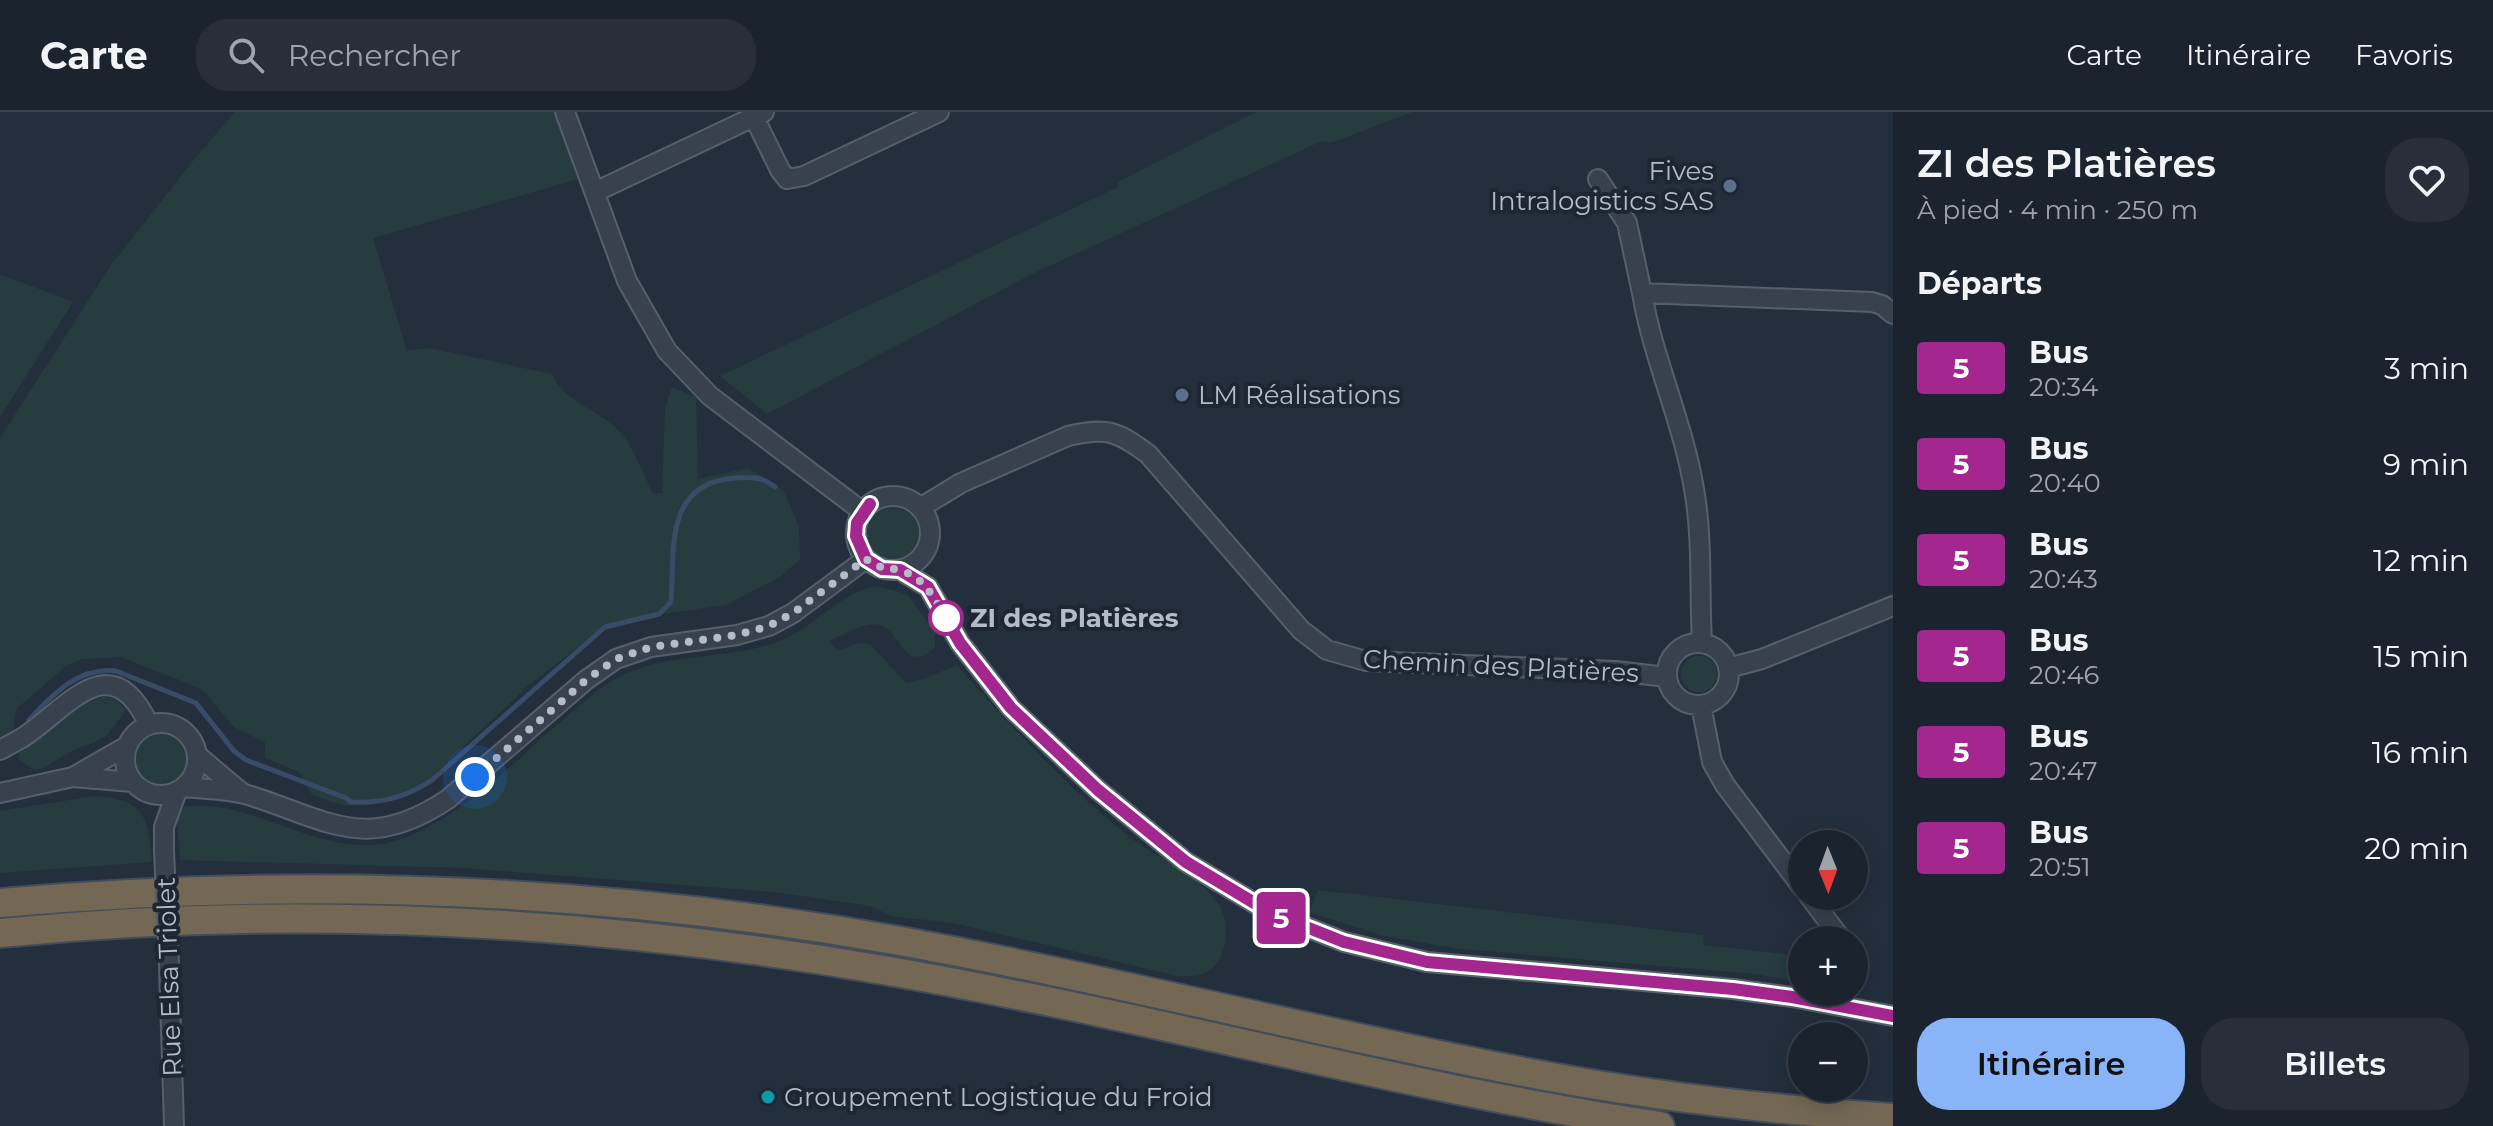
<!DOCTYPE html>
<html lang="fr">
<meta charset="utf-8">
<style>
:root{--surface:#1b232e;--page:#282f3a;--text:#f1f3f6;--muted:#a0a4aa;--line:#39404a;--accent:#8ab4f8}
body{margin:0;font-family:Montserrat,sans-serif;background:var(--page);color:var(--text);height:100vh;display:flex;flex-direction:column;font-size:30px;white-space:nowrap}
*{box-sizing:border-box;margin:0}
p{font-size:26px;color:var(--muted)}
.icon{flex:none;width:44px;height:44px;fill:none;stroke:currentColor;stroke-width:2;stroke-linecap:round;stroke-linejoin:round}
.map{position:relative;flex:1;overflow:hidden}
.sheet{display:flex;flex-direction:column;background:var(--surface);width:600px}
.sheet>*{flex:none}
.badge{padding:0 16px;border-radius:6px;font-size:28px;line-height:52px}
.needle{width:52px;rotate:179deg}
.fabs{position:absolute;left:1788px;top:718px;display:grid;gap:16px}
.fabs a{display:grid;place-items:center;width:80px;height:80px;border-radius:50%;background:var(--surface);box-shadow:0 4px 20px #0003,0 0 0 2px var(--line);font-size:40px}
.you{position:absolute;width:40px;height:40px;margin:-20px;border:6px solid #fff;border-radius:50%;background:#1a73e8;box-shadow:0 0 0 12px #1a73e833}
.map>.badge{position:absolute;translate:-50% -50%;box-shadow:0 0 0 4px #fff}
h2{padding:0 24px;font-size:30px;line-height:72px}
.round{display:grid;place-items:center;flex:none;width:84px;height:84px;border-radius:32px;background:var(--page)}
.summary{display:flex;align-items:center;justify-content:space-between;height:136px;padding:0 24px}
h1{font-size:38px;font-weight:600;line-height:60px}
.cta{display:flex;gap:16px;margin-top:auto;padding:16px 24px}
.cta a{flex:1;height:92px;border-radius:32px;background:var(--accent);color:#111;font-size:32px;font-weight:600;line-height:92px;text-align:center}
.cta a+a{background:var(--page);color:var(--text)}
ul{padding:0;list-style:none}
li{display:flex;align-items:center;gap:24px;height:96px;padding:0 24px}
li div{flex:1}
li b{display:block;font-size:30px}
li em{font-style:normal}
li .badge{min-width:88px;font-weight:700;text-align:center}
header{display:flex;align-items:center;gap:48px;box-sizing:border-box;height:112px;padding:0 40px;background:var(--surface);border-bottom:2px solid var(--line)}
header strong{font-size:38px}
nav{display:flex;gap:44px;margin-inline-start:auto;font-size:28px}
.search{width:560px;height:72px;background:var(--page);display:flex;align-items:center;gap:20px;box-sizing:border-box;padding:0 28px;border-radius:32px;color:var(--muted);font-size:30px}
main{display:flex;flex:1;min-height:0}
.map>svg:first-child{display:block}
</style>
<header>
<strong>Carte</strong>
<div class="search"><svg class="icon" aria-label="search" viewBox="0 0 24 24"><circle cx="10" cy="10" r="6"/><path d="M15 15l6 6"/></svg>Rechercher</div>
<nav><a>Carte</a><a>Itinéraire</a><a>Favoris</a></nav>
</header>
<main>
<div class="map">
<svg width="1893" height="1014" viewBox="0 0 1893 1014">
<rect width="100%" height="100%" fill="#242f3e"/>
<!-- green -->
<path fill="#263c3f" d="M235,0H555L578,67L373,126L407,239L429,236L552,262C563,290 599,297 619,319C632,332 644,364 653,381H662L665,296L672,275L696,285L698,367L748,356L784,379L799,415L800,447L780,465L726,493L660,502L603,516L530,572L426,670L406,682L384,690L345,694L312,683L299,660L265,646V630L234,615L202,577L121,545L82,547L66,554L16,597L12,626L0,632V326L111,153L200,40Z
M1256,0H1413L1331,31L1322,29L1034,161L767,302L720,264L1118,75L1117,70Z
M0,162L73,190L0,305Z
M867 422a26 26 0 1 1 52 0a26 26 0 1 1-52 0Z
M875,474L907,482L935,520V535C904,565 901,518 879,513C863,510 845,522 830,529L838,539L859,531L870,532L906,571L923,567L957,553C1010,614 1064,672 1127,723C1156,746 1198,761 1219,793C1231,812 1228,847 1207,860C1198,865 1188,864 1178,864L953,811L891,804L871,794L774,780L463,756L180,748L177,709L183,695C253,684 323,750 395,729C460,709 514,649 565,606C580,593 595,579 612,569C668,536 732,551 787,526C819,511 837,483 875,474Z
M1681 562a18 18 0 1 1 36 0a18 18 0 1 1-36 0Z
M104,585L116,587L126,598L108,622L99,628L76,637L41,657L34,658L18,647L19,641L86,591Z
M136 647a25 25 0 1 1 50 0a25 25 0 1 1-50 0Z
M94,684C144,687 149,704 152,750L0,761V699Z
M1318,778L1704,823L1703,833L1802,844V870L1756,862L1460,837L1380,823L1309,800Z"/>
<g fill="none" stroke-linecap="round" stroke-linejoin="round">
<!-- stream -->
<path stroke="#394c67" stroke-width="5" d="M29,608C53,582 78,555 116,559L196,591L234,639L246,648L346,686L351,690C381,692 407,685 432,668L605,515L659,502L671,490C675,439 663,372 734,366C750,365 762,364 775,375"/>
<defs>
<path id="minor" d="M565,0L627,169L667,239L710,284L863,400
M754,5L780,58L787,67L804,64L939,0
M1598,67L1627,111L1642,181
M595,80L764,0
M856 421a37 37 0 1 1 74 0a37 37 0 1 1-74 0Z
M920,396L961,371L1068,324C1107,315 1117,319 1148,342L1301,518L1327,538L1366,549L1615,559L1667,565
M900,458L928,475L960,531L1011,596L1098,678L1186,750L1271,801L1344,830L1427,850L1733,877L1792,885L1893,904
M1702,531C1699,480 1703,427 1694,377C1683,310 1653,247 1642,181L1872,190L1882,193L1893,202
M1667 562a31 31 0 1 1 62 0a31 31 0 1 1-62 0Z
M1728,556L1762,547L1893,494
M1701,593L1712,650L1725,673L1802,775
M125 647a36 36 0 1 1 72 0a36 36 0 1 1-72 0Z
M0,638C7,634 15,630 22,626C68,596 111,531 149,613
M197,643L242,681
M73,665L133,670
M184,675C204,677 225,677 245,682C327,707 365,743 448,687L586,568L616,547L651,535L737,523L769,514L793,501L866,447
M0,681L73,665L127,634
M164,738V715L177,679
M1809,784L1842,828
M1854,844L1855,846
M169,854L174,1014"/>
<path id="highway" d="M0,791C300,765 604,776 900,829C1115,868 1326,923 1540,963C1657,985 1775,998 1893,1006
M0,821C293,792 593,808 883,858C1143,902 1398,975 1660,1014"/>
</defs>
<!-- minor casing -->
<use href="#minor" stroke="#565f6c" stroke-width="22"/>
<!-- highway casing -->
<use href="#highway" stroke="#434c59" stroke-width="32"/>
<!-- minor -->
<use href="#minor" stroke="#38414e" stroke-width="18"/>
<!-- highway -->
<use href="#highway" stroke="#746855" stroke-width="28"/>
<defs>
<path id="minor-bridge" d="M164,738L169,854"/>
</defs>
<!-- minor-bridge casing -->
<use href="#minor-bridge" stroke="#565f6c" stroke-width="22" stroke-linecap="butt"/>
<!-- minor-bridge -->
<use href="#minor-bridge" stroke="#38414e" stroke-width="18"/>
</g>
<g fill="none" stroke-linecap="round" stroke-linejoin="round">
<defs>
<path id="line" d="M870,392L857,411L856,424L866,447L882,457L900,458L928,475L960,531L1011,596L1098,678L1186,750L1271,801L1344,830L1427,850L1733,877L1792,885L1893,904"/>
</defs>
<!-- line casing -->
<use href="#line" stroke="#fff" stroke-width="18"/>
<!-- line -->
<use href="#line" stroke="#a4268f" stroke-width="12"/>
<!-- walk -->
<path stroke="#b4bcc9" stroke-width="8" stroke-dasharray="0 14.4" d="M475,665L586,568L616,547L651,535L737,523L769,514L793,501L866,447C881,459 887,454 902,459C925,466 935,488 946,506"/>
</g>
<!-- markers -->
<g fill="#5c6f8a" stroke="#1d2633" stroke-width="3">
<circle cx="1730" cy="74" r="8"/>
<circle cx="1182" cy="283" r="8"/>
</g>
<circle fill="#fff" stroke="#a4268f" stroke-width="4" cx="946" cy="506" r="16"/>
<circle fill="#0f9aa8" stroke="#1d2633" stroke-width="3" cx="768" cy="985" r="8"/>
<g text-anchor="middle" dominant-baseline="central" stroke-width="8" stroke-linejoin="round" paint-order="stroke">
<!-- poi labels -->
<g font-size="26" fill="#b4bcc9" stroke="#1d2633" text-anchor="start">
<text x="1714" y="59" text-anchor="end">Fives<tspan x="1714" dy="30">Intralogistics SAS</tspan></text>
<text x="1198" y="283">LM Réalisations</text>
<text x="784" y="985">Groupement Logistique du Froid</text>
</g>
<!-- stop labels -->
<g font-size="26" font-weight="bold" fill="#b4bcc9" stroke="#1d2633" text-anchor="start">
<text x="970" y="506">ZI des Platières</text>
</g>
<!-- street labels -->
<g font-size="26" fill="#b4bcc9" stroke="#1d2633">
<text transform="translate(1501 554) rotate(3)">Chemin des Platières</text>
<text transform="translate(169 865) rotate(-92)">Rue Elsa Triolet</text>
</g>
</g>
</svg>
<div class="fabs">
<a><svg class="needle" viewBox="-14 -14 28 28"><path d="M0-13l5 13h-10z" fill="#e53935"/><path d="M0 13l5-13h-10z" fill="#a0a4aa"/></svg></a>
<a>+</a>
<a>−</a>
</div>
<div class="you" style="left:475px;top:665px"></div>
<b class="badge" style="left:1281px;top:806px;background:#a4268f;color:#fff">5</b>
</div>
<section class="sheet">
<div class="summary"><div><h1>ZI des Platières</h1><p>À pied · 4 min · 250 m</p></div><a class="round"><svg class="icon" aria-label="heart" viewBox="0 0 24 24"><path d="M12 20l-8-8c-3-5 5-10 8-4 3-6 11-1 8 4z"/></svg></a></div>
<h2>Départs</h2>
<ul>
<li><span class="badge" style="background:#a4268f;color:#fff">5</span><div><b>Bus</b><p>20:34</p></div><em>3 min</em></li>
<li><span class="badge" style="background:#a4268f;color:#fff">5</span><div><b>Bus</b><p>20:40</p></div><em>9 min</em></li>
<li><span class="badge" style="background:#a4268f;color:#fff">5</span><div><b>Bus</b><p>20:43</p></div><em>12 min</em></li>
<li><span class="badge" style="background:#a4268f;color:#fff">5</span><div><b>Bus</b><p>20:46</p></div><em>15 min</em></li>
<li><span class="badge" style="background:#a4268f;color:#fff">5</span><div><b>Bus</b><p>20:47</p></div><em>16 min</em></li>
<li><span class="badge" style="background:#a4268f;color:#fff">5</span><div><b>Bus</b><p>20:51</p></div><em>20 min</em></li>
</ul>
<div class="cta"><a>Itinéraire</a><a>Billets</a></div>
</section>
</main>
